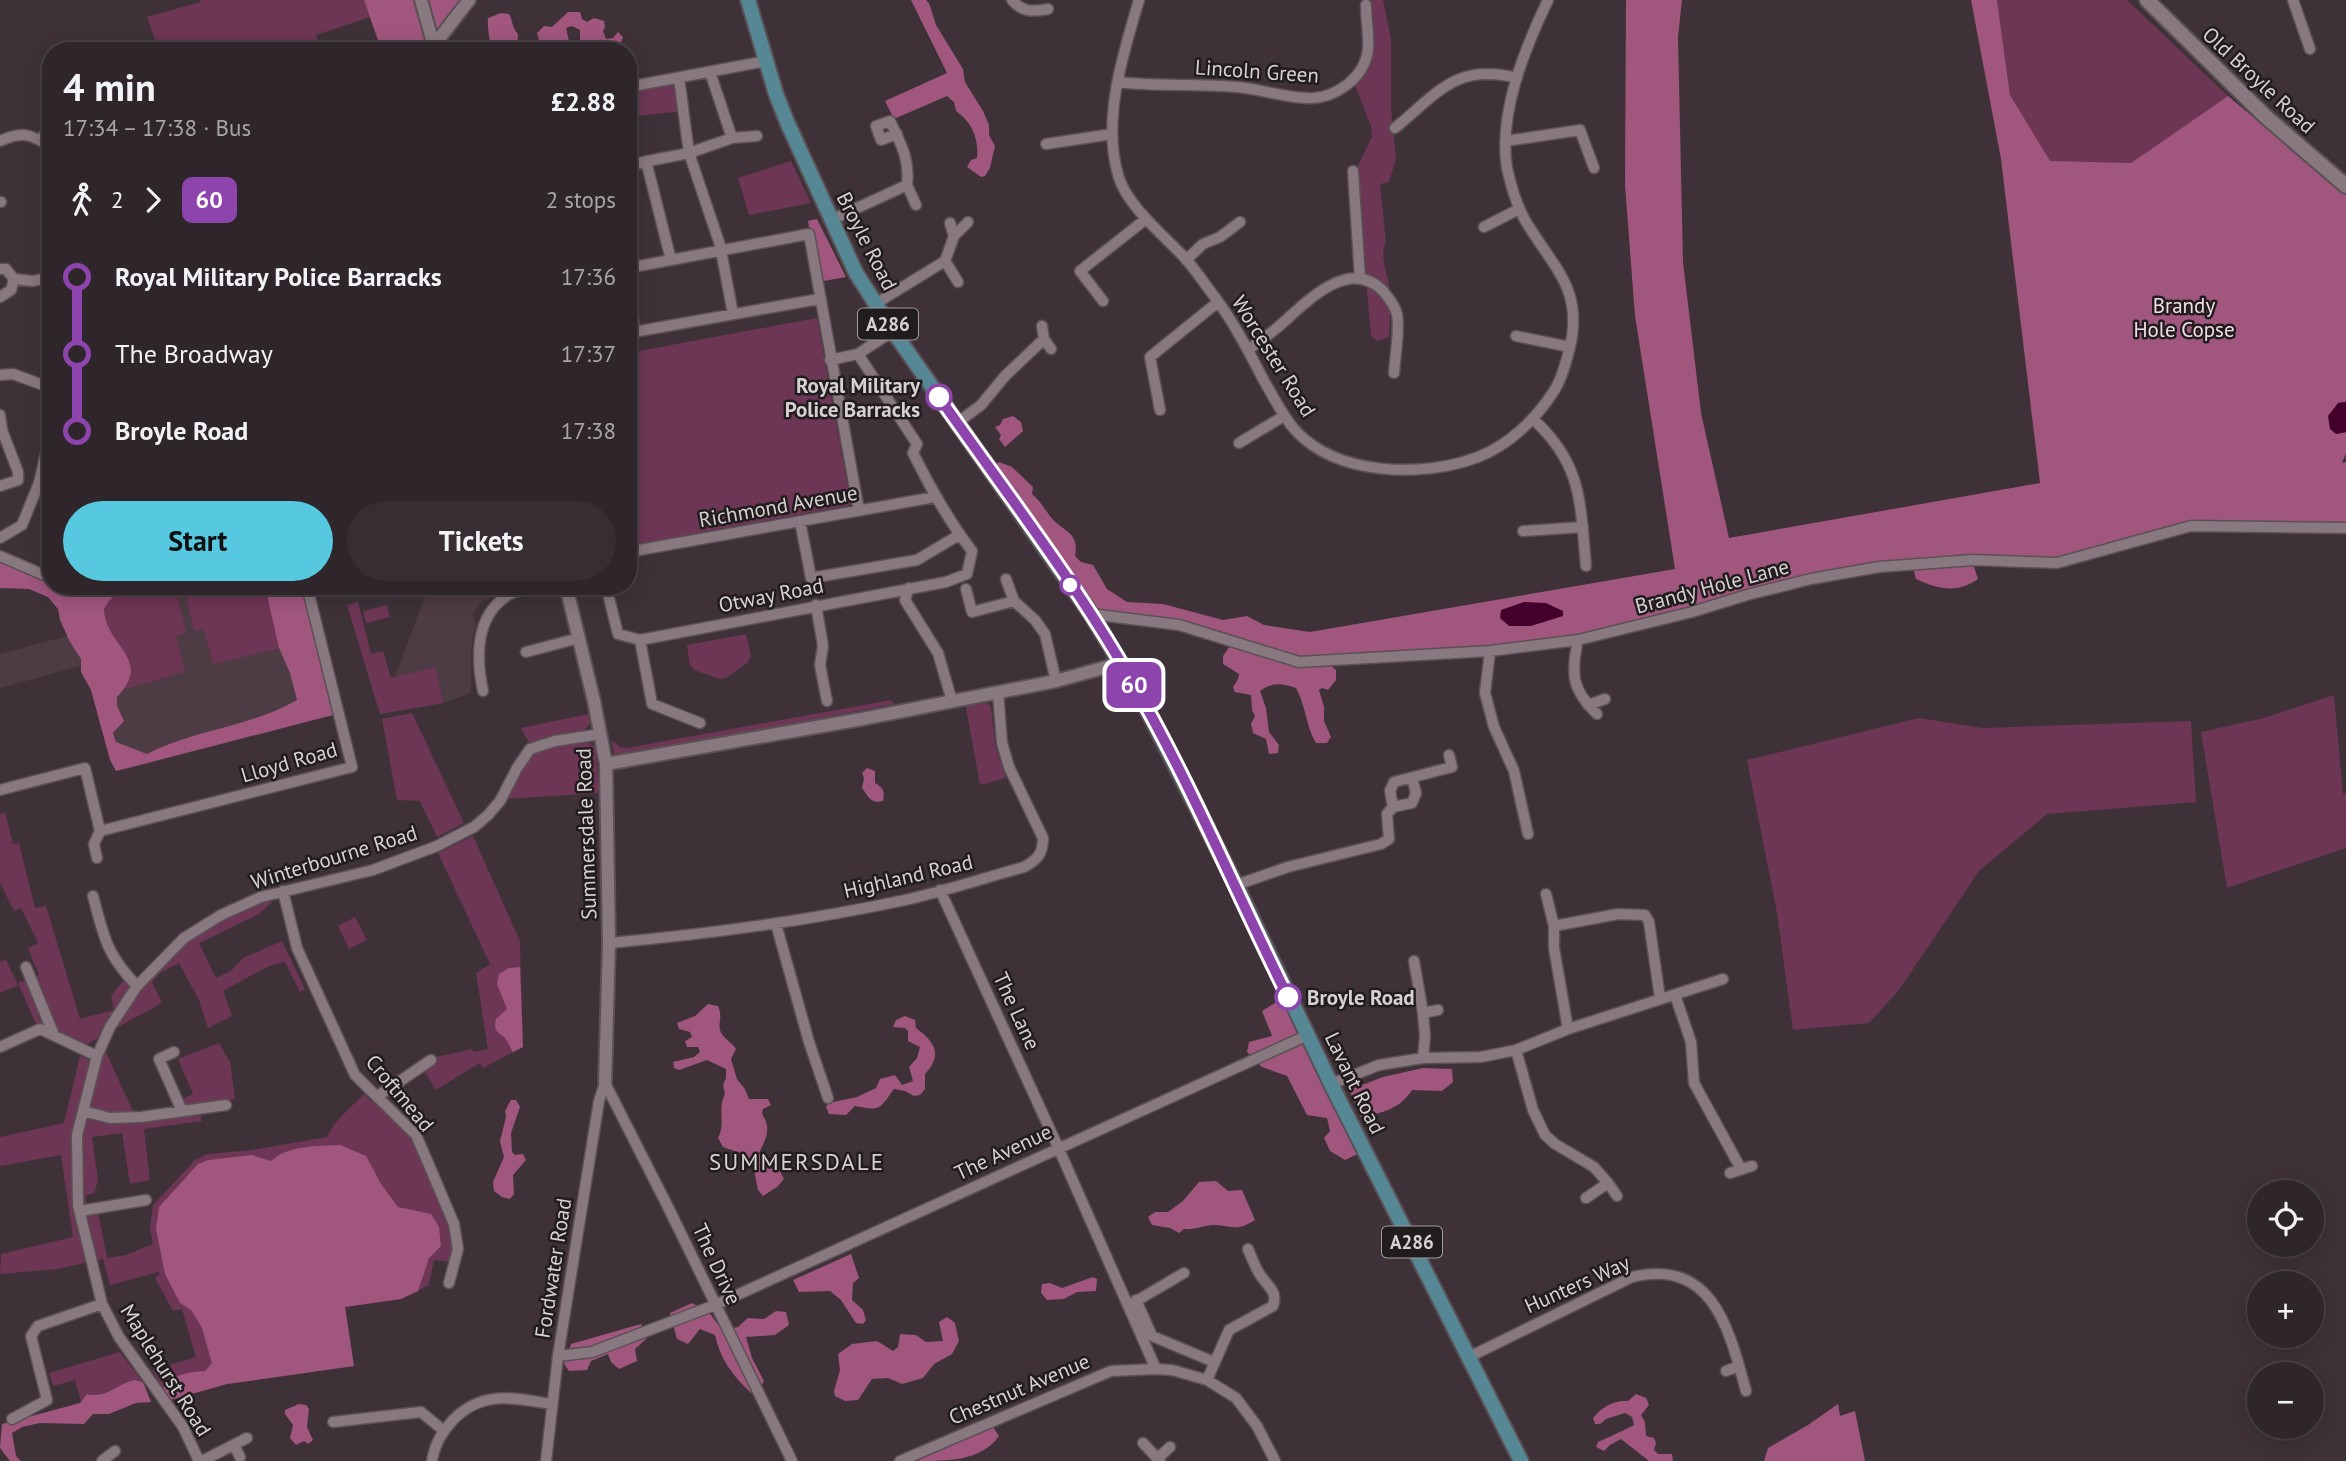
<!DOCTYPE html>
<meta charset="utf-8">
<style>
:root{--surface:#2e262a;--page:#362e32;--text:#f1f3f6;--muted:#a7a5a8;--line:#494347;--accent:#56c9e1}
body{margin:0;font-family:"PT Sans",sans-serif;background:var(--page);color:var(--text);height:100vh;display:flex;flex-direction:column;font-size:26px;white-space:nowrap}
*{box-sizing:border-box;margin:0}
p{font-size:23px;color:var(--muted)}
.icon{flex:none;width:38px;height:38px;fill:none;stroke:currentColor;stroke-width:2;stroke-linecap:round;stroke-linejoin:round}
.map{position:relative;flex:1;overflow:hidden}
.panel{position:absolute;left:42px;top:42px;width:595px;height:553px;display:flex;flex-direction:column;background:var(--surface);border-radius:28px;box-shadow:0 4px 18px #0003,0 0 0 2px var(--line)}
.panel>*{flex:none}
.badge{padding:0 14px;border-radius:10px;font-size:24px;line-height:46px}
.buttons{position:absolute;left:2247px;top:1180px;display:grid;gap:14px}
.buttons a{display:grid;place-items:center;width:77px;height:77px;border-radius:50%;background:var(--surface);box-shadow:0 4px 18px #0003,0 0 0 2px var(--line);font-size:35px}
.map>.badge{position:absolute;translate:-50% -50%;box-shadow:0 0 0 4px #fff}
.legs{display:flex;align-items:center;gap:10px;height:77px;padding:0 21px;font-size:23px}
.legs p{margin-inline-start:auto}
.headline{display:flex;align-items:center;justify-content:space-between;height:119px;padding:0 21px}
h1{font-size:38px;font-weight:700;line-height:52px}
.primary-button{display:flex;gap:14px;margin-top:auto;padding:14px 21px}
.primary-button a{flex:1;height:80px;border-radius:42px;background:var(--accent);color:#111;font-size:28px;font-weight:700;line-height:80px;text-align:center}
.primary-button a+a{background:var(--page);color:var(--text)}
ul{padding:0 21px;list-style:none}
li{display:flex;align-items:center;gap:24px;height:77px;font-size:26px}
li i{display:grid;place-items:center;width:10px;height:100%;margin:0 9px;background:currentColor}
li i::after{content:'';width:18px;height:18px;margin:-9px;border:5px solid;border-radius:50%;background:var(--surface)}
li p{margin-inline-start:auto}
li:first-child i{background:linear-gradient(#0000 50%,currentColor 0)}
li:last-child i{background:linear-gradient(currentColor 50%,#0000 0)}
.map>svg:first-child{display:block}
</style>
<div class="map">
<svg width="2346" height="1461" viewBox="0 0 2346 1461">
<rect width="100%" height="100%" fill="#3e3238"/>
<!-- built -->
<path fill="#4e3c44" d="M74,586H301L333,715L123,770Z
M429,586H495L497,594L480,603L473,613L477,627L474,631L471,648V693L443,703L381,714Z
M83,632L91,663L0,688V654Z"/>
<!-- green -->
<path fill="#6d3654" d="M200,0H364L370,17L316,35L322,51H159L147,17L201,2Z
M1370,0H1383L1391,39V109L1396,159L1389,182L1380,184L1386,242C1379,256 1387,271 1389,286C1391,303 1390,320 1389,337L1378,341L1371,336L1356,170L1372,137L1371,126L1354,83L1361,75Z
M1997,0H2127L2228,96L2131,163L2050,162L2010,95Z
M677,83L683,111L628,117V92Z
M791,161L811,203L749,215L738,178Z
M817,318L851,505L628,546V353Z
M74,586H175L186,633L176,636L185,672L103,695Z
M184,586H301L315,640L213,664L204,629L194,631Z
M358,602L371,654L383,651L391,678L435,667L443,703L380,714L347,605Z
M387,605L390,617L366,623L363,611Z
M746,634L751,656L747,663L726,678L720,679L694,670L690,665L687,645Z
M2334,695L2343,794L2346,793V848L2227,888L2201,732L2264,718Z
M982,699L991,707L995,745L1006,778L980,785L965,702Z
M891,700L894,704L620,757L614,753L611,740L620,747L627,748Z
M412,713L464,823L437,837L420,801L397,800L382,719Z
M588,714L590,723L583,732L530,744L521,728Z
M1919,718L1982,728L2191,721L2196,802L2047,814L1979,871L1899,990L1869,1023L1793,1030L1777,913L1747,760Z
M586,741L595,747L600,793L506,799L521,770L533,752Z
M5,813L13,844L19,843L35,908L46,906L80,1019L114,1010L111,996L123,981L138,988L186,941L222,918L267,899L272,902L259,914L199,943L216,978L231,971L243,958L282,941L305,989L300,992L285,962L269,966L223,991L232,1016L208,1028L199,1000L179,963L160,973L152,982L162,1003L85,1045L35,1022L18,983L39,975L28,948L38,943L21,908L14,911L0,883V814Z
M473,836L520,941L523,1047L483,1068L480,1063L436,1090L418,1061L472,1049L473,1052L488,1049L476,973L490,964L438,853Z
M355,917L367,940L349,949L338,926Z
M6,960L18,985L0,993V962Z
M219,1043L230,1062L235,1099L185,1108L182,1099L193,1094L178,1059Z
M104,1048L137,1120L200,1113L202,1121L144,1129L150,1180L130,1184L122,1133L92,1137L98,1181L94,1193L85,1196L88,1213L98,1212L107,1258L126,1255L153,1244L150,1229L153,1205L195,1160L207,1154L252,1150L327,1137C334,1120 351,1108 364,1094L412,1137L448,1224L453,1249L450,1262L434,1260L429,1285L401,1299L345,1307L354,1366L227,1384L170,1400L152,1370L196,1357L182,1309L173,1311L155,1278L160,1274L159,1272L110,1285L103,1259L57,1269L0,1274L1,1254L73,1237L61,1155L0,1166V1137L64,1123L80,1056L99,1063Z
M120,1352L143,1382C118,1376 111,1400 87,1394L81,1402L75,1380L53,1386L49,1373Z"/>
<!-- forest -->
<path fill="#a0567d" d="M364,0H465L428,39L430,48L420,51H379L381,49Z
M911,0H926L929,3L936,25L963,69L965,82L983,111L989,125V135L995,146L990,168L985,176L981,177L967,167L971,160L977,158C979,139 972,122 956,111L954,102L947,96L894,119L885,101L947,73Z
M1626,0H1682L1678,37L1683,262L1701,413L1729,538L2040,483L2001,159L1971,0H1997L2010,95L2050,161L2131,163L2228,96L2346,195V402L2338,403L2336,434L2346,432V453L2342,463L2346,462V526L2192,523L2057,560L1878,564L1576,636L1502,647L1302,656L1297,658L1180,622L1095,613L992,467L999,462L1012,467L1033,487L1032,494C1040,501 1044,508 1050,516C1062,532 1080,531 1075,556L1081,562L1093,565L1107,589L1127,602L1163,604L1223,620L1247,616L1264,625L1310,632L1675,569L1635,316L1625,185Z
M568,12H580L582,19L587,22L594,18L604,21L605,27L603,31L606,39L613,38L618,32L623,37L621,43L583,45L580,40V30L572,26L566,28L569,41L565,47L546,51L540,44L537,33L544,26L552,27Z
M501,13L509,14C513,21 512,28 518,34L517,51H492C490,45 487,24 488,18Z
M817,219L846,277L818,282L808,221Z
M1013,416L1021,422L1023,431L1005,447L999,439L1001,435L995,427L1000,425L1003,419Z
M0,563L51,572V586H174V593C148,602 121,577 104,609C105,647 154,658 117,697V706L124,721L113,733L116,742L147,754C195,729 251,727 297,700L290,673L279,648L267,595L255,592L189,593V586H301L333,715L116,771L110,760L91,690L81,672V659L70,642L60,620L58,609L48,597L29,589L0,588Z
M1973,564L1978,579C1957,594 1938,589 1916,579L1913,568Z
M1230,646L1299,667L1331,666L1336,670V680L1328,690L1322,688L1319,690L1324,707V721L1331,737L1327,743H1316C1306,727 1306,706 1296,688C1282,683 1272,682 1260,691L1266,708L1269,732L1279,745L1278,753L1269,754L1266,739L1253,733L1251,724L1255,716L1252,710L1251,695L1235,692L1233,687L1238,679L1239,674L1223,664V656Z
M867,768L875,771V783C883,788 885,790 883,801C870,804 869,797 862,788L864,778L862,773Z
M520,967L523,1047L513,1052C510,1048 508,1041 504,1037C495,1030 494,1031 496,1019L507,1009L497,984L499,974L509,968Z
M1275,1003L1288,1007L1360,1153L1345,1160L1330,1151L1324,1138L1330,1131L1327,1118L1307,1115L1287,1076L1262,1067L1247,1052L1249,1042L1272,1036L1262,1011Z
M708,1004L718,1006C723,1018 718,1021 720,1030C722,1038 732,1042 736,1049L731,1059L737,1079L745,1089L749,1099H768L771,1105L763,1109L762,1114C772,1128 766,1139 759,1153L767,1165L777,1166L784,1179L777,1187L763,1196L758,1190L754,1170L746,1155L723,1147L718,1138C726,1123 717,1109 725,1094L723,1085L726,1078V1069L707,1060L679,1070L674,1068L673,1062L694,1057L700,1052L698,1047H687L685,1041L692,1037L690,1032L679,1029L677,1023L695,1016Z
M905,1016L915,1020L916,1028C935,1042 943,1055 925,1074V1089L920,1095L914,1096L905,1091L894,1089C879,1110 880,1111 855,1106L846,1115L829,1114L826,1107L828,1103L857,1097L876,1088L880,1079L895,1075L902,1085L913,1081L909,1067L917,1058L920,1047L908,1041V1031L905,1028L893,1027L896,1020Z
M1423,1068L1452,1069L1453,1082L1442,1091L1412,1090C1400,1109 1382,1113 1361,1117L1349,1090L1383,1077Z
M511,1100H516L520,1107L511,1133L512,1152L515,1155L523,1154L526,1160L513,1175L514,1194L510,1199L502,1197L494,1191L493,1182L504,1157L500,1141L506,1117L505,1111Z
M340,1145L366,1156L381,1184L398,1207L431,1214L439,1227L441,1246L429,1258L418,1291L401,1299L345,1307L354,1366L227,1384L170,1400L163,1388C174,1374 188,1372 205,1371L212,1363L202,1328L191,1310L180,1303L165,1274L156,1229L159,1207L198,1164L208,1160L252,1155L271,1161C288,1145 318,1146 340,1145Z
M1216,1181L1228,1191L1242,1190L1255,1220C1234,1233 1234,1225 1212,1225C1202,1226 1194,1230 1184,1229L1179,1233L1170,1228L1152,1225L1148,1217L1155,1212H1168L1183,1201L1199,1182Z
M851,1254L859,1278L853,1283L852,1300L863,1310L866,1320L863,1324L856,1323L841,1300L830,1291L799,1292L793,1280Z
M1093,1277L1097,1279L1096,1291L1077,1292L1064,1299L1047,1300L1041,1293L1042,1284L1050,1283L1062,1288Z
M692,1303L711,1315L722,1330L738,1327L748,1318L764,1319L776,1311L786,1312L789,1325L775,1335L746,1337L752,1358L764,1381L760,1388L751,1393C733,1376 720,1359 715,1335L700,1329L688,1344L677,1339L670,1313Z
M947,1317L955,1323L959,1341L952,1354L934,1364L923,1378L902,1384L888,1378L872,1379L858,1400L845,1401L835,1396L834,1391L840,1370L838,1354L852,1344L877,1341L893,1351L898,1347L900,1334L916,1335L926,1342L943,1341L939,1322Z
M641,1324L647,1338L635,1349L637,1361L619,1369L611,1362L608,1354L591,1361L587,1370L569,1371L564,1364L571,1344Z
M134,1380L143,1382L151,1402L136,1403L109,1414H93L84,1424L40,1423L22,1427L12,1433L16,1456L21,1461H10L0,1448L2,1424L80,1403L87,1394C106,1399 116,1384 134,1380Z
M1636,1394L1646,1398L1649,1405L1641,1415L1645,1422L1646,1436L1654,1438L1656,1443L1654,1450L1658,1454H1672L1673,1461H1649L1621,1439L1610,1445L1604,1451L1596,1447L1598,1442C1609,1437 1625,1430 1634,1425L1632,1417L1625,1413L1606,1419L1600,1424H1595L1593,1418C1602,1407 1613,1400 1628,1401Z
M299,1404L306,1405L309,1409L307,1427L313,1440L308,1444L304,1441L296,1445L290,1438L293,1425L285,1414V1410Z
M1838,1404L1840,1416L1855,1411L1865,1461H1764L1768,1448L1808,1425Z
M993,1427L999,1436C981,1461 949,1461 917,1461Z"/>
<!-- water -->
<path fill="#44002c" d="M2346,402V432L2336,434L2330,429L2328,416L2338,403Z
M1524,602L1546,603L1563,611V616L1531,626H1509L1500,618L1501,610Z"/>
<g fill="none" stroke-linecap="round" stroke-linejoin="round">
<defs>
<path id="minor" d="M1012,0C1022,12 1032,12 1048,9
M1139,0C1123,54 1101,122 1119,178C1128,206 1164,236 1184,257C1195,269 1204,283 1214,296C1233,321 1248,350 1263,379C1273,396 1282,415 1295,430C1337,476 1423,478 1478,457C1509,445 1536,419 1554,391C1562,379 1565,365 1569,351C1585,289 1553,268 1525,220C1516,204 1511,186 1507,168C1498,114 1525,48 1548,0
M2293,0L2310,49
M710,72L732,138
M679,78L689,153L720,245L733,314
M1118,82C1157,87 1197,83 1237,87C1260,89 1283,97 1306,98C1334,100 1365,78 1368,49C1369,35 1366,19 1366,5
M628,87L766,61
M1395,128C1439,92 1456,63 1517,78
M40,140L51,126
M0,141C23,131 31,134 51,147
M1506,141L1580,130L1594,168
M1046,144L1112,134
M646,161L671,260
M628,165L689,153L732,138L757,136
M1353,171L1360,278
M907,185L916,205
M0,202H1
M831,220L907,185C910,159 901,144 890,121L876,126L881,140L897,134
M1484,227L1519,209
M954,236L968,222
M1186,260L1203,244L1220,237L1240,222
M945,261L958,282
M628,268L809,234L859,511
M0,269H6L14,279
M628,287L635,332
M0,297L11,290L14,279L33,281L51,277
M1103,301L1080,271L1146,219
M875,304L945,261L954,236L950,223
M1042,326L1044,339L1051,349
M628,333L819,299
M1516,336L1570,347
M1248,350C1258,342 1269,335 1278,327C1304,305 1348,255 1383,291C1388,297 1395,305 1397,314C1400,330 1395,356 1394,373
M830,360L858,354L893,331
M0,375L13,374L51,388
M1160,410L1150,357L1218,302
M0,415L2,430L18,472V480L0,486
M1533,419C1583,465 1580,503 1586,566
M957,423L981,405L1005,376L1044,339
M1239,443L1284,416
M800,521L811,578L917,560L959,535
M1523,531L1583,527
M0,538L22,525L39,483L51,431
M628,552L935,497
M0,556L51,578
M1006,579L1014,601
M606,586L618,634L640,640L946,582L967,574L972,551C948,520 931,489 913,453L917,444L858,354
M909,588L905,600L938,653L952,701
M966,589L972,612L1014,601L1035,620L1045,634L1056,681
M816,605L823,646L820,665L827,701
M1091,614L1179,625L1299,662L1490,651L1578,640L1692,612L1747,595L1811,579L1879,567L1973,560L2057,563L2191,526L2346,528
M640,640L652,704L700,723
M1578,640C1571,673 1571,689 1597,714
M1490,651L1485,693L1494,727L1514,771L1528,834
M526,652L579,638
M483,691C476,658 475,616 508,595C517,590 530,589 540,586
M1588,705L1605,699
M0,790L85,768L100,831L352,767L307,586
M1393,807L1412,803L1416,793L1412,778
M97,858L94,844L100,831
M1236,885L1288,867L1381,844L1389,839L1387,814L1393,807L1390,791L1394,782L1452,767L1449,755
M940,890L1058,1147L1156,1369
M283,891L297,948L355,1075L416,1135L429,1165L454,1224L458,1249L449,1283
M1546,894L1554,926L1618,914L1645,915L1649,922L1660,998
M93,896C104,937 106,954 137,986
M776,924L809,1042L828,1098
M1554,926V948L1568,1029
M609,943C709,934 807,921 905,900C945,891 984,878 1024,867C1037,860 1043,854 1043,838L1009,767L1002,743L998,692
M1414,961L1423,1013
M26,967L54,1035
M1675,995L1691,1042L1694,1083L1741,1169
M0,1047L40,1029L97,1056
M1516,1050L1533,1110L1545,1135L1555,1144L1594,1167L1608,1183L1586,1198
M174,1052L159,1059L182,1111
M1423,1058L1481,1057L1516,1050L1568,1029L1723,979
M605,1083L668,1207L792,1461
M1331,1084L1379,1065L1423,1058L1425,1036L1423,1013L1438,1010
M378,1096L431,1060
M83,1111L110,1118L141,1117L226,1105
M1730,1173L1752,1166
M1608,1183L1617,1196
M80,1211L146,1200
M1136,1300L1152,1336L1214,1362
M1133,1303L1184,1273
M558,1356L592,1352L715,1305L1308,1035
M1469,1357L1632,1277C1713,1258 1729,1329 1746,1391
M1726,1371L1739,1366
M1207,1380L1229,1330L1273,1306C1278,1291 1268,1287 1261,1276C1255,1268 1252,1258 1248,1249
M12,1419L47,1400L31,1336L38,1326L102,1304
M333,1422L421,1412L443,1430
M1143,1443L1160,1461
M234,1445L240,1457
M1158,1458L1170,1447
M102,1461L115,1451
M199,1461L183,1427L119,1337L102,1304L78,1205L77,1135L97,1056L110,1027L137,986L184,938L221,915L261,897L373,870L437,846L474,827L488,815L500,801L517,768L530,749L555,741L601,734
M202,1461L247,1438
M432,1461C435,1443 442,1432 454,1419C483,1390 514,1398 551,1404
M546,1461L558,1356L599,1101L605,1083
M900,1461L1111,1371L1156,1369L1172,1370L1207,1380L1236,1398L1257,1426L1275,1461"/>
<path id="tertiary" d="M421,0L435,50
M435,44L469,0
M566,586L594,701L606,764L609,943L605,1083
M606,764L862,719L1056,681L1121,663"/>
<path id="secondary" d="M2147,0L2266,117L2346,186"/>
<path id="primary" d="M748,0L776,94L787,122L856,273L893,331L1091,614L1139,694L1236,885L1331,1084L1521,1461"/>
</defs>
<!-- minor casing -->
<use href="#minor" stroke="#5b5155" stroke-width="13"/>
<!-- tertiary casing -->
<use href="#tertiary" stroke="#5b5155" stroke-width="16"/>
<!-- secondary casing -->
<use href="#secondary" stroke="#5b5155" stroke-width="18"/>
<!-- primary casing -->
<use href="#primary" stroke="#5b5155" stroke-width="18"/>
<!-- minor -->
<use href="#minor" stroke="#87797f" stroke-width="10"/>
<!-- tertiary -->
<use href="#tertiary" stroke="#87797f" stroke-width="12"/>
<!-- secondary -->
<use href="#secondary" stroke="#87797f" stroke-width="14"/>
<!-- primary -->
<use href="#primary" stroke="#568795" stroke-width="14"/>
</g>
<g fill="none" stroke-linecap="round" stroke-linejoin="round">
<defs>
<path id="line-1" d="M939,397C1004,490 1074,580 1130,678C1190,781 1235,891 1288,997"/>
</defs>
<!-- line-1 casing -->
<use href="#line-1" stroke="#fff" stroke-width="16"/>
<!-- line-1 -->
<use href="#line-1" stroke="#8e44ad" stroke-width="10"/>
</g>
<!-- markers -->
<g fill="#fff" stroke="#8e44ad" stroke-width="3.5">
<circle cx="939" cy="397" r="12"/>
<circle cx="1070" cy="585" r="9"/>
<circle cx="1288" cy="997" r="12"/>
</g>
<g text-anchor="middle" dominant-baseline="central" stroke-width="5" stroke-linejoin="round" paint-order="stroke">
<!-- shield labels -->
<g fill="#211c1e" stroke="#a19b9d" stroke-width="2">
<rect x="858" y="308.5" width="60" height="31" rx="5"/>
<rect x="1382" y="1226.5" width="60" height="31" rx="5"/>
</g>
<g font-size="19" font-weight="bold" fill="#d8d1d4">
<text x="888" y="324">A286</text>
<text x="1412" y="1242">A286</text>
</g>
<!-- street labels -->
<g font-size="21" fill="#d8d1d4" stroke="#211c1e">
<text transform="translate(1257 71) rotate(4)">Lincoln Green</text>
<text transform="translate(2259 80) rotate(43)">Old Broyle Road</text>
<text transform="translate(867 241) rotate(63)">Broyle Road</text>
<text transform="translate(1274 356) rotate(58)">Worcester Road</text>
<text transform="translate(778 506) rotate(-10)">Richmond Avenue</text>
<text transform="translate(1712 586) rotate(-15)">Brandy Hole Lane</text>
<text transform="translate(771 595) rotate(-11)">Otway Road</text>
<text transform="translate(289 762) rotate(-16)">Lloyd Road</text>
<text transform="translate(586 834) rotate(-92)">Summersdale Road</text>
<text transform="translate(334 857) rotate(-17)">Winterbourne Road</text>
<text transform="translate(908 876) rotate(-13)">Highland Road</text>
<text transform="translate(1017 1011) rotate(65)">The Lane</text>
<text transform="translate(1355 1083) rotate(64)">Lavant Road</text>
<text transform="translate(400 1093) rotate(50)">Croftmead</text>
<text transform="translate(1003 1152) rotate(-25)">The Avenue</text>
<text transform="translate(717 1264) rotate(65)">The Drive</text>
<text transform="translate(553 1268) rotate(-81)">Fordwater Road</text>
<text transform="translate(1577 1284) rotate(-24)">Hunters Way</text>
<text transform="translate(166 1370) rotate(58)">Maplehurst Road</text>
<text transform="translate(1019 1389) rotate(-23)">Chestnut Avenue</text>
</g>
<!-- park labels -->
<g font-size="21" fill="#f3dde7" stroke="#211c1e">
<text x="2184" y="305">Brandy<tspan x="2184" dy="24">Hole Copse</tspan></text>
</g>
<!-- stop labels -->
<g font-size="21" font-weight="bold" fill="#d8d1d4" stroke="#211c1e" text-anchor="end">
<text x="920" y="385">Royal Military<tspan x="920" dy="24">Police Barracks</tspan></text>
<text x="1307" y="997" text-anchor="start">Broyle Road</text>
</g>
<!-- neighbourhood labels -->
<g font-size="23" letter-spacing="2" fill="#d8d1d4" stroke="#211c1e">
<text x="797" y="1161">SUMMERSDALE</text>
</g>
</g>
</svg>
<div class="buttons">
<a><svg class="icon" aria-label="locate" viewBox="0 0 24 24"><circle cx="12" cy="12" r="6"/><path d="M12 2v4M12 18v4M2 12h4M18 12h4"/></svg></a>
<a>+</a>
<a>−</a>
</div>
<b class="badge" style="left:1134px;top:685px;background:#8e44ad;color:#fff">60</b>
<section class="panel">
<div class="headline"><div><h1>4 min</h1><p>17:34 – 17:38 · Bus</p></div><b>£2.88</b></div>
<div class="legs"><svg class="icon" aria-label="walk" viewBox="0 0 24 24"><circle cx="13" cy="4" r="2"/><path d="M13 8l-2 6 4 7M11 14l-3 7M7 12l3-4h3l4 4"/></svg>2<svg class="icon" aria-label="forward" viewBox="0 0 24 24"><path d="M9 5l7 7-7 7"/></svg><b class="badge" style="background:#8e44ad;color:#fff">60</b><p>2 stops</p></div>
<ul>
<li><i style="color:#8e44ad"></i><b>Royal Military Police Barracks</b><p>17:36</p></li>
<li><i style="color:#8e44ad"></i><span>The Broadway</span><p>17:37</p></li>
<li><i style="color:#8e44ad"></i><b>Broyle Road</b><p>17:38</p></li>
</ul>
<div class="primary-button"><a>Start</a><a>Tickets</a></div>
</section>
</div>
